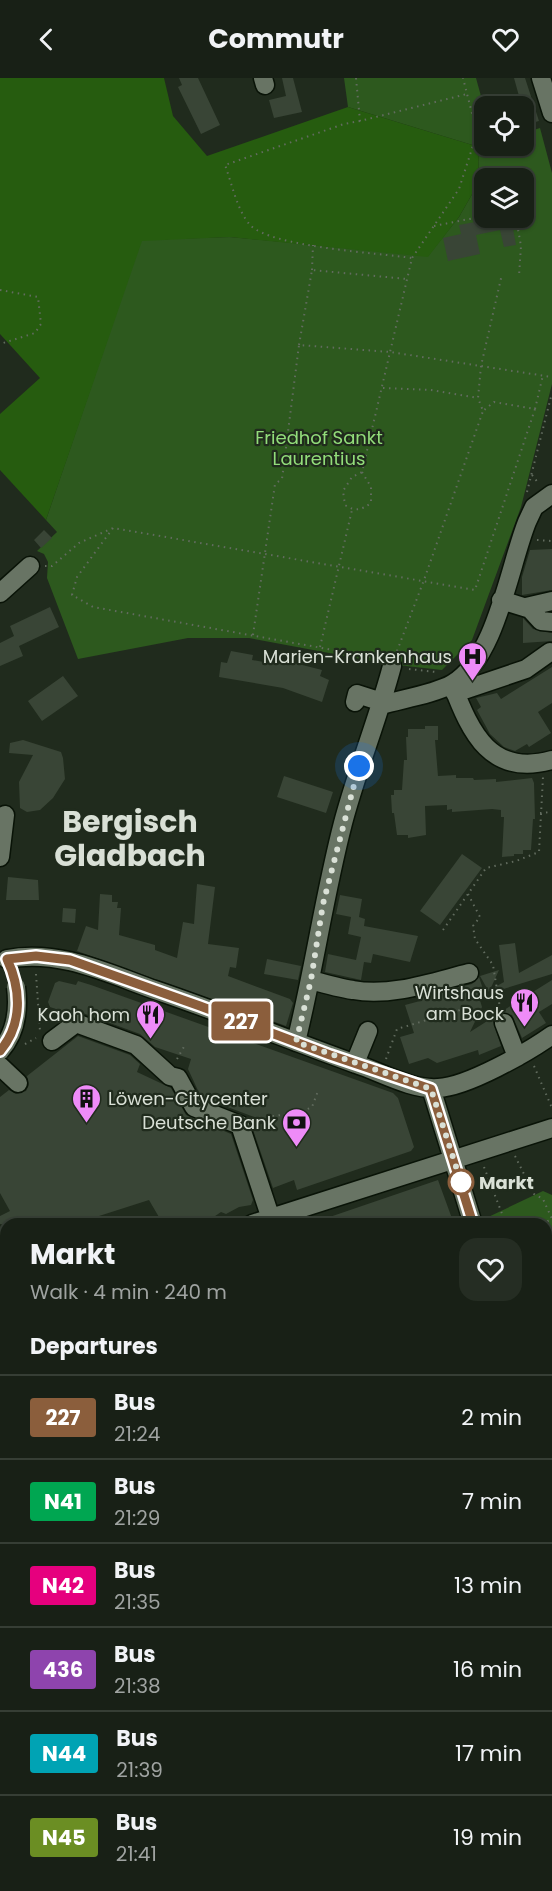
<!DOCTYPE html>
<meta charset="utf-8">
<style>
:root{--surface:#182016;--page:#252d23;--text:#f1f3f6;--muted:#9fa3a1;--line:#363e35}
body{margin:0;font-family:Poppins,sans-serif;background:var(--page);color:var(--text);height:100vh;display:flex;flex-direction:column;font-size:22px;white-space:nowrap}
*{box-sizing:border-box;margin:0}
p{font-size:20px;color:var(--muted)}
.icon{flex:none;width:33px;height:33px;fill:none;stroke:currentColor;stroke-width:2;stroke-linecap:round;stroke-linejoin:round}
.map{position:relative;flex:1;overflow:hidden}
.drawer{position:absolute;left:0px;top:1140px;width:552px;height:674px;display:flex;flex-direction:column;background:var(--surface);border-radius:18px 18px 0 0;box-shadow:0 2px 4px #0004,0 0 0 2px var(--line)}
.drawer>*{flex:none}
.badge{padding:0 12px;border-radius:4px;font-size:21px;line-height:39px}
.buttons{position:absolute;left:474px;top:18px;display:grid;gap:12px}
.buttons a{display:grid;place-items:center;width:60px;height:60px;border-radius:12px;background:var(--surface);box-shadow:0 2px 4px #0004,0 0 0 2px var(--line);font-size:30px}
.you{position:absolute;width:30px;height:30px;margin:-15px;border:4px solid #fff;border-radius:50%;background:#1a73e8;box-shadow:0 0 0 9px #1a73e833}
.map>.badge{position:absolute;translate:-50% -50%;box-shadow:0 0 0 3px #fff}
h2{padding:0 30px;font-size:22px;line-height:54px}
.round{display:grid;place-items:center;flex:none;width:63px;height:63px;border-radius:18px;background:var(--page)}
.summary{display:flex;align-items:center;justify-content:space-between;height:102px;padding:0 30px}
h1{font-size:28px;font-weight:700;line-height:45px}
ul{padding:0;list-style:none}
li{display:flex;align-items:center;gap:18px;height:84px;padding:0 30px;border-top:2px solid var(--line)}
li div{flex:1}
li b{display:block;font-size:22px}
li em{font-style:normal}
li .badge{min-width:66px;font-weight:700;text-align:center}
header{display:flex;justify-content:space-between;align-items:center;height:78px;padding:0 30px;background:var(--surface);font-size:27px;font-weight:700}
.map>svg:first-child{display:block}
</style>
<header><svg class="icon" aria-label="back" viewBox="0 0 24 24"><path d="M15 5l-7 7 7 7"/></svg>Commutr<svg class="icon" aria-label="heart" viewBox="0 0 24 24"><path d="M12 20l-8-8c-3-5 5-10 8-4 3-6 11-1 8 4z"/></svg></header>
<div class="map">
<svg width="552" height="1813" viewBox="0 0 552 1813">
<rect width="100%" height="100%" fill="#202b1d"/>
<!-- green -->
<path fill="#2d591e" fill-rule="evenodd" d="M344,0H476L484,29V68H524V55L540,50L552,95V306L521,429L472,562L442,592L388,586L249,560H188L78,581L47,500L48,484L44,476L37,473L57,454L46,442L141,162L230,159L428,178L459,139L478,106L479,69L348,29ZM484,100H524V140H484Z
M543,1113L552,1117V1212L546,1215V1146H486L484,1141Z
M552,1289V1369L546,1359V1292Z
M546,1507L552,1514V1560L546,1556Z
M6,1527V1579L0,1573V1528Z
M0,1637L6,1650V1686L0,1679Z
M94,1808H116L121,1813H88Z"/>
<!-- forest -->
<path fill="#265c0f" d="M0,0H164L173,38L207,78L348,29L479,69L478,106L459,139L428,179L230,159L142,163L46,442L0,392V336L40,300L0,256Z"/>
<!-- building -->
<path fill="#394536" d="M179,0H198L220,47L201,56L178,9L182,7Z
M282,0H293L302,34L274,40L269,22L286,18Z
M514,0H525L539,43L524,47V28H494L493,26L519,18Z
M496,140H511L516,167L504,169L500,152L476,157L480,176L448,183L443,160L461,156L459,147Z
M44,452L52,460L41,470L34,462Z
M552,471V512L522,517V499L530,472Z
M50,529L59,549L19,568L23,578L0,588V565L14,558L10,548Z
M523,540L533,551L552,555V563L523,565Z
M231,573L253,577L252,582L275,586V580L322,592L320,598L329,602L322,624L283,610L219,599L221,584L227,585Z
M552,589V625L538,634L551,655L529,669L527,666L515,673L504,669L490,656L477,632L481,629L476,620L497,615L501,621Z
M63,598L78,618L42,643L28,623Z
M425,648H438V662H435L438,698L456,697V700H473L474,702L496,701V704L532,700L534,705L535,741H533L531,772H523V776H514V778L502,779L504,739H501V732L492,731L452,734V731L447,732V727L425,728L426,757L408,760V757H397L394,735H392L391,717H394V712H402L404,682H407L406,659H408V651H425Z
M23,662L61,674L63,680L65,701L53,720L40,732L27,734L20,730L19,704L33,677L9,675L10,665Z
M284,698L333,714L326,735L277,719Z
M462,776L482,790L440,847L420,833Z
M8,799L38,802L39,822H6Z
M197,806L215,809L208,866L239,870L236,890L230,889L228,898L290,921L293,925L286,948L77,873L86,848L98,852L100,816L112,817V824H118L117,830H121L119,857L155,867V872L177,880L183,844L194,846Z
M340,817L362,821L359,839L365,841L364,848L418,858L410,884L373,876L371,885L364,884L361,902L325,894L328,876L356,882L361,859L348,856L351,839L336,836Z
M63,830L76,831L75,845L62,844Z
M515,865L519,895L552,877V896L497,913L495,909L504,904L499,867Z
M267,881L301,888L298,902L264,896Z
M499,892L489,914L480,898Z
M479,899L485,917L479,919L482,929L470,954L492,940L501,968L479,977L478,972L437,985L428,980L409,986L400,959L414,955L405,927L420,923L419,919L472,906Z
M552,902V926L539,934L546,945L522,960L512,937L501,934Z
M59,903L76,907L78,903L91,907L393,1015L398,1020L414,1069L411,1073L297,1112L294,1102L273,1110L252,1049L267,1044L201,1019L188,991L191,981L155,969L140,956L80,934L70,936L50,929L48,924L55,905Z
M78,958L130,977L140,986L137,994L171,1010L186,1037L231,1056L253,1122L251,1127L239,1129L226,1136L221,1134L205,1145L201,1141L194,1146H163L149,1122L74,1146H0V1138L10,1133L0,1115V1019L9,1012L16,1016L26,1013L29,1007L27,998Z
M438,1102L454,1146H315V1144Z"/>
<g fill="none" stroke-linecap="round" stroke-linejoin="round">
<!-- major-tunnel -->
<path stroke="#3c4639" stroke-width="24" stroke-dasharray="24 12" stroke-linecap="butt" d="M0,1495L6,1494"/>
<defs>
<path id="minor" d="M263,0L265,7
M541,0L552,35
M0,515L30,488
M501,522L530,531L541,543L552,544
M526,529L552,523
M452,606C471,656 491,699 552,682
M455,615L526,591L550,574
M355,624L357,616L382,624
M381,627C402,621 434,616 452,606C496,581 509,489 527,444L534,429L552,416
M0,779L5,737
M7,881C59,871 107,895 155,912C223,935 289,962 356,986C381,994 411,1012 438,1010C467,1009 528,974 552,957
M311,902C325,906 339,910 353,912C391,919 433,904 469,895
M504,945L517,979
M52,963L76,945L136,967L170,998L178,1000L194,1029L240,1047L271,1141
M296,964C314,892 324,818 343,745C357,692 378,641 392,588
M355,985L368,953
M0,988L18,1005
M431,1010L473,1146
M252,1146L552,1050
M0,1219L6,1217
M546,1378L552,1391
M0,1384L6,1383
M546,1581L552,1585
M0,1601L6,1617
M0,1793L6,1794
M130,1808L136,1813
M229,1808L238,1813"/>
<path id="major" d="M546,1433L552,1432
M552,1461V1476
M0,1463L6,1461
M0,1512L6,1511"/>
</defs>
<!-- minor casing -->
<use href="#minor" stroke="#091307" stroke-width="21"/>
<!-- major casing -->
<use href="#major" stroke="#091307" stroke-width="27"/>
<!-- path -->
<path stroke="#626c5f" stroke-width="2" stroke-dasharray="1.5 4.5" stroke-linecap="butt" d="M356,0L360,43L467,16
M360,43L344,46L225,87C232,106 237,132 250,147C271,169 378,175 412,180
M516,140L521,168L519,198
M434,148L484,138
M312,192L313,167
M0,212L38,219L41,246L35,255L0,266
M299,267L312,192L407,201
M383,310L431,312L478,320
M535,331L543,297
M362,394L371,409V425C361,432 356,434 345,427L343,413L352,399L362,394L412,180L459,111L477,55L463,0
M532,397L539,406
M527,414L552,315
M113,450L77,499L72,517L93,529L378,580
M537,462L552,463
M45,488H52L79,465L113,450L475,512L535,331L494,324L483,333L478,320L481,288L502,196
M253,557L275,406L282,401L299,267L390,274L552,299
M320,569L352,432
M397,573L424,502L483,333
M409,591L436,594
M540,735L552,734
M468,816L480,839L473,848L475,861L493,887L500,930
M443,852L486,790L516,783L539,774L543,699
M36,896L40,953
M25,966L36,960
M177,981L185,967
M386,981L397,951L470,929L471,931
M534,988L552,1030
M255,1042C274,1036 294,1038 312,1029L318,1013
M515,1078L534,1116L543,1121L552,1141
M484,1089L506,1146
M542,1146L552,1141
M546,1213L552,1210
M546,1328L550,1348L547,1363
M546,1497L552,1504"/>
<!-- minor -->
<use href="#minor" stroke="#687464" stroke-width="18"/>
<!-- major -->
<use href="#major" stroke="#957497" stroke-width="24"/>
<!-- rail -->
<path stroke="#868f83" stroke-width="4.5" stroke-dasharray="9 4.5" stroke-linecap="butt" d="M0,1789L6,1791"/>
<defs>
<path id="minor-bridge" d="M0,973C16,955 19,932 16,909"/>
</defs>
<!-- minor-bridge casing -->
<use href="#minor-bridge" stroke="#091307" stroke-width="21" stroke-linecap="butt"/>
<!-- minor-bridge -->
<use href="#minor-bridge" stroke="#687464" stroke-width="18"/>
</g>
<g fill="none" stroke-linecap="round" stroke-linejoin="round">
<defs>
<path id="line" d="M0,973C23,946 21,911 7,881L36,878L70,882L200,928L330,977L431,1011L473,1146"/>
</defs>
<!-- line casing -->
<use href="#line" stroke="#fff" stroke-width="14"/>
<!-- line -->
<use href="#line" stroke="#8b5e3c" stroke-width="9"/>
<!-- walk -->
<path stroke="#d9e0d6" stroke-width="6" stroke-dasharray="0 10.8" d="M359,688L323,826L311,902L296,964L431,1011L461,1104"/>
</g>
<!-- icons -->
<defs>
<symbol id="hospital-pin" viewBox="-11 -11 22 30"><path d="M0 17L-7.5 6A9.5 9.5 0 1 1 7.5 6Z" fill="#ee8bf8" stroke="#202b1d"/><path d="M-5-5h3v3.5h4V-5h3V5h-3V1.5h-4V5h-3Z" fill="#111"/></symbol>
<symbol id="restaurant-pin" viewBox="-11 -11 22 30"><path d="M0 17L-7.5 6A9.5 9.5 0 1 1 7.5 6Z" fill="#ee8bf8" stroke="#202b1d"/><path d="M-5-6h1v4h1v-4h1v4h1v-4h1v5L-1.5 .5V6h-2V.5L-5-1ZM5-6V6H3V1.5H1.5Q1.5-4 5-6Z" fill="#111"/></symbol>
<symbol id="building-pin" viewBox="-11 -11 22 30"><path d="M0 17L-7.5 6A9.5 9.5 0 1 1 7.5 6Z" fill="#ee8bf8" stroke="#202b1d"/><path d="M-4-6H4V6H1V3H-1V6H-4ZM-2.5-4.3h1.7v1.8h-1.7ZM.8-4.3h1.7v1.8H.8ZM-2.5-1h1.7V.8h-1.7ZM.8-1h1.7V.8H.8Z" fill="#111"/></symbol>
<symbol id="bank-pin" viewBox="-11 -11 22 30"><path d="M0 17L-7.5 6A9.5 9.5 0 1 1 7.5 6Z" fill="#ee8bf8" stroke="#202b1d"/><path d="M-6-4H6V4H-6ZM0-2.3a2.3 2.3 0 1 0 0 4.6a2.3 2.3 0 1 0 0-4.6Z" fill="#111"/></symbol>
</defs>
<g fill-rule="evenodd">
<use href="#hospital-pin" x="456" y="562" width="33" height="45"/>
<use href="#restaurant-pin" x="508" y="908" width="33" height="45"/>
<use href="#restaurant-pin" x="134" y="920" width="33" height="45"/>
<use href="#building-pin" x="70" y="1004" width="33" height="45"/>
<use href="#bank-pin" x="280" y="1028" width="33" height="45"/>
</g>
<!-- markers -->
<circle fill="#fff" stroke="#8b5e3c" stroke-width="3" cx="461" cy="1104" r="12"/>
<g text-anchor="middle" dominant-baseline="central" stroke-width="4.5" stroke-linejoin="round" paint-order="stroke">
<!-- park labels -->
<g font-size="18" fill="#92dd7a" stroke="#202b1d">
<text x="319" y="359">Friedhof Sankt<tspan x="319" dy="21">Laurentius</tspan></text>
</g>
<!-- poi labels -->
<g font-size="18" fill="#d9e0d6" stroke="#202b1d" text-anchor="end">
<text x="452" y="578">Marien-Krankenhaus</text>
<text x="504" y="914">Wirtshaus<tspan x="504" dy="21">am Bock</tspan></text>
<text x="130" y="936">Kaoh hom</text>
<text x="108" y="1020" text-anchor="start">Löwen-Citycenter</text>
<text x="276" y="1044">Deutsche Bank</text>
</g>
<!-- stop labels -->
<g font-size="18" font-weight="bold" fill="#d9e0d6" stroke="#202b1d" text-anchor="start">
<text x="479" y="1104">Markt</text>
</g>
<!-- town labels -->
<g font-size="30" font-weight="bold" fill="#d9e0d6" stroke="#202b1d">
<text x="130" y="743">Bergisch<tspan x="130" dy="34">Gladbach</tspan></text>
</g>
</g>
</svg>
<div class="buttons">
<a><svg class="icon" aria-label="locate" viewBox="0 0 24 24"><circle cx="12" cy="12" r="6"/><path d="M12 2v4M12 18v4M2 12h4M18 12h4"/></svg></a>
<a><svg class="icon" aria-label="layers" viewBox="0 0 24 24"><path d="M12 4l9 5-9 5-9-5zM3 14l9 5 9-5"/></svg></a>
</div>
<div class="you" style="left:359px;top:688px"></div>
<b class="badge" style="left:241px;top:943px;background:#8b5e3c;color:#fff">227</b>
<section class="drawer">
<div class="summary"><div><h1>Markt</h1><p>Walk · 4 min · 240 m</p></div><a class="round"><svg class="icon" aria-label="heart" viewBox="0 0 24 24"><path d="M12 20l-8-8c-3-5 5-10 8-4 3-6 11-1 8 4z"/></svg></a></div>
<h2>Departures</h2>
<ul>
<li><span class="badge" style="background:#8b5e3c;color:#fff">227</span><div><b>Bus</b><p>21:24</p></div><em>2 min</em></li>
<li><span class="badge" style="background:#00a651;color:#fff">N41</span><div><b>Bus</b><p>21:29</p></div><em>7 min</em></li>
<li><span class="badge" style="background:#e6007e;color:#fff">N42</span><div><b>Bus</b><p>21:35</p></div><em>13 min</em></li>
<li><span class="badge" style="background:#8e44ad;color:#fff">436</span><div><b>Bus</b><p>21:38</p></div><em>16 min</em></li>
<li><span class="badge" style="background:#00a3b4;color:#fff">N44</span><div><b>Bus</b><p>21:39</p></div><em>17 min</em></li>
<li><span class="badge" style="background:#6b8e23;color:#fff">N45</span><div><b>Bus</b><p>21:41</p></div><em>19 min</em></li>
</ul>
</section>
</div>
